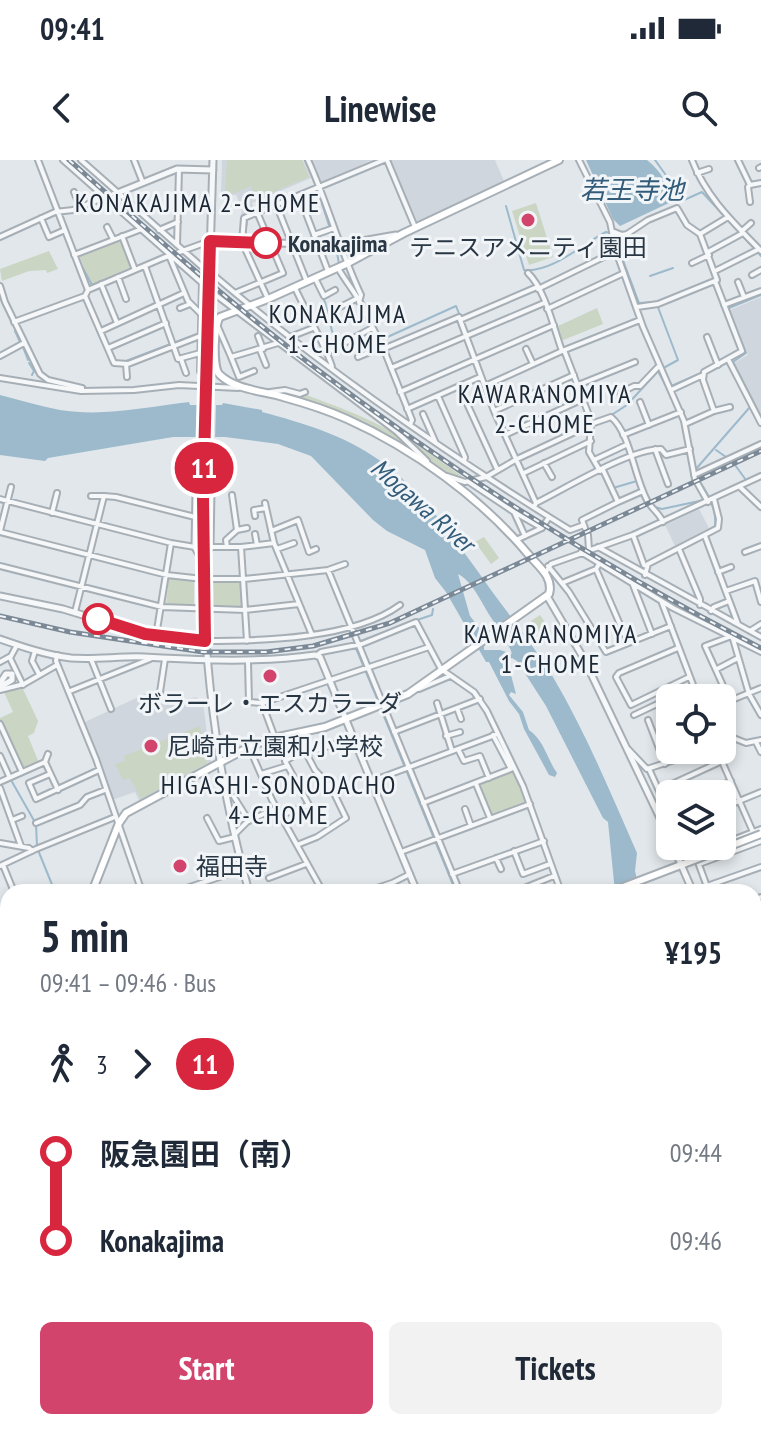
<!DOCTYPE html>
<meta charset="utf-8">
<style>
:root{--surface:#fff;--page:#f2f2f3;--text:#1f2937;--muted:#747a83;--accent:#d3446d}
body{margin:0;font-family:"PT Sans Narrow","Noto Sans JP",sans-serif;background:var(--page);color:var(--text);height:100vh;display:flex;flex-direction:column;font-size:30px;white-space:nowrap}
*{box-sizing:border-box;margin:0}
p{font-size:26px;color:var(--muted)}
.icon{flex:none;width:44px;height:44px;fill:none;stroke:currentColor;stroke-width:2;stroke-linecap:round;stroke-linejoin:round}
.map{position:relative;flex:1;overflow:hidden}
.drawer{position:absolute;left:0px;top:724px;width:762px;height:546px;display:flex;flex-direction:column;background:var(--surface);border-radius:24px 24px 0 0;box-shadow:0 4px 12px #0003}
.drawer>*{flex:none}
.badge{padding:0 16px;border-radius:26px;font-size:28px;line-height:52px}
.tools{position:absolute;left:656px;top:524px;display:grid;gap:16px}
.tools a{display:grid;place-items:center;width:80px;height:80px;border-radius:12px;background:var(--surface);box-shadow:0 4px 12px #0003;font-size:40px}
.map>.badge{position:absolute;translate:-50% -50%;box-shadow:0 0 0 4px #fff}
.legs{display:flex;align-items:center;gap:12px;height:88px;padding:0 40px;font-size:26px}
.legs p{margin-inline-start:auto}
.summary{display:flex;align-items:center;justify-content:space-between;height:136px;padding:0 40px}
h1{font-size:44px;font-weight:800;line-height:60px}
.cta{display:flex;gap:16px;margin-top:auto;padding:16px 40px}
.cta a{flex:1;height:92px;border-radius:12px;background:var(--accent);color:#fff;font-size:32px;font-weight:800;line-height:92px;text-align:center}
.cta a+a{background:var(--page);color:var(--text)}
ul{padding:0 40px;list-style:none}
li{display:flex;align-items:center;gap:28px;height:88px;font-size:30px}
li i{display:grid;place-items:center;width:12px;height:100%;margin:0 10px;background:currentColor}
li i::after{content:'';width:20px;height:20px;margin:-10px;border:6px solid;border-radius:50%;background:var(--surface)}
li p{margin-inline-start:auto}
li:first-child i{background:linear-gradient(#0000 50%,currentColor 0)}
li:last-child i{background:linear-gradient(currentColor 50%,#0000 0)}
.status{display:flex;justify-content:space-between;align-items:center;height:56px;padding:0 40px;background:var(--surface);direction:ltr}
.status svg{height:22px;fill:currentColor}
header{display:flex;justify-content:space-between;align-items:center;height:104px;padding:0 40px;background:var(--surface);font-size:36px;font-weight:800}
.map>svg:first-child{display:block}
</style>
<div class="status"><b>09:41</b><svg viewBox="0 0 49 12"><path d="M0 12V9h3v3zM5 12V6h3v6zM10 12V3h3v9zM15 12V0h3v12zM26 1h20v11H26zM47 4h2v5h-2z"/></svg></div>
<header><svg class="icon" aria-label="back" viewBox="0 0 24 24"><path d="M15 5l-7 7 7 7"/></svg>Linewise<svg class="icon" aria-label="search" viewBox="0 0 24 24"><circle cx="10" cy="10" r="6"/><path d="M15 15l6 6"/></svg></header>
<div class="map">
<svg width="761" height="1269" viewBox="0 0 761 1269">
<rect width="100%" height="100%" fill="#e2e7eb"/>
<!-- built -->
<path fill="#d0d6dd" d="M222,0H303L311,18L252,43L255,50L241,56L242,48L236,35H221Z
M310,0H373L322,22L319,20Z
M390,0H495L504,21L418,63Z
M761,137V255L734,203L748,195L730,150Z
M699,349L709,368L675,386L665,365Z
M149,532L152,537H156V545L196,537L203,543L211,603L140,642L135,632L112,640L85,562Z"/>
<!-- green -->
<path fill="#cad5c3" d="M227,0H302L309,17L256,39L251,26L235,33H225Z
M536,43L553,97L529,105L512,51Z
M122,78L133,106L92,124L90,122L79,95Z
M49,91L58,109L47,113L46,110L29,111L2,121L0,109Z
M597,148L603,164L561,181L556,167Z
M304,234C341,249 392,263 417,295L298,238Z
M401,273L467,320L437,308Z
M484,377L499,398L491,404L475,382Z
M169,417L191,419L194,422V447L166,445Z
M213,421L241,423L243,447L215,448L211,446V423Z
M540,455L555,477L547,482L531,461Z
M22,527L38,561L34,573L28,576L39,603L23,610L0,561V558L13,552L4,532Z
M200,566L207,603L141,639L130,618L123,620L115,604L125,601L124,596Z
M511,612H514L526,641L491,655L480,624Z
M754,956L761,960V1030L754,1027Z
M761,1154V1213L754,1214V1158Z
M156,1262H245L242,1269H134Z"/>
<!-- water -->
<path fill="#9cbacc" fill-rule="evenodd" d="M586,0H647C660,10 670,25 671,42L620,66L613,59Z
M0,235C20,240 40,246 60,250C104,257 146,247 189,242L190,245H222L223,243L262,250V252C303,263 344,275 379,300C421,329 449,372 479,413C503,448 531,481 553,517C586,573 611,634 637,693L635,711L640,732H615L608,662L603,658L546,546L517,501L512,498L507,500L516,534L511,532L509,535L523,552L529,570C544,580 547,599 557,613L555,617L549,615L524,569L519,554L509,541L489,502H486L446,432L435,418L425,390L387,371L373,360L311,296L278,284L225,277H173L48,298L45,301L0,295ZM458,414C475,423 483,448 495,463L493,464L495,470H481L470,456ZM484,472C495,479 508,478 512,494L500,490H484Z"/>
<!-- pier -->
<path fill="#e2e7eb" d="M197,241H216L215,281H196Z"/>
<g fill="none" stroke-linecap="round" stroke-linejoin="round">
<!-- stream -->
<path stroke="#9cbacc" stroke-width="2" d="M305,0L316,25L334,81
M655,0L673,25L677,39L684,40L702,32L761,96
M506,46L524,110C552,113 582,84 606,72L613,74
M63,58L75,89
M245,78L247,59L317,31
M336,87L339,104
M78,99L92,125L160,97
M650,116L673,108
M315,121L325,142L332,171L342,191L377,180
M0,135L2,142
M3,144L12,163
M726,145L746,193L733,202L761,257
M729,148L761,135
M15,171L20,182
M383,179L456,146L477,199
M23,187L28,200
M116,201H126L197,174
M29,203L34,211L32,215
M536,205L563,193L570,212
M659,213L669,232
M484,220L537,341
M669,227L701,213L705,214L728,202
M578,233L589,260
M613,254L627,245L658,211L678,200L656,142L639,143L615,79
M680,256L684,269
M554,284L584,270
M716,290L726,297
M735,305L746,320
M698,317L696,309L750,247
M700,322C709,335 717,350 715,366L704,373
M613,328L637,321
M655,347L662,349L704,340
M677,389L697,437
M417,460L432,455L433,449
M358,482L396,468
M355,486L379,543
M381,549L456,732
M2,623L11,620L36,664L37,686
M38,690L55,732
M754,1056L761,1059
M754,1119L761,1131
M717,1262L718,1269"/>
<defs>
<path id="minor" d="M38,0L88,130L85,136L114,203L128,204L200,176
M63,0L202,123L200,211L215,210
M81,0L201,106
M134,0L143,23
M308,0C328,44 340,91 361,135L359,142
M387,0L415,67
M579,0L610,62L616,91L643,167L684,261L695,319L708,342
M692,0C706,37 734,63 761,91
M738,0L750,25L748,27L750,42
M759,8L761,7
M697,13L709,9
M750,25L761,23
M74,32L80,47
M299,35L328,111
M276,44L307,122
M41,58L49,77L65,70
M107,67L113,79
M159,70L178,62
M612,71L622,75L627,74L648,60L677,48L687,65L700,74
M742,71L751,63
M314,75L334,68
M122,76L135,110
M0,77L55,52L73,50L103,38
M177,85L179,9
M708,92L743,73
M74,95L139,70
M170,98L188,141L201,154
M692,103L709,95
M145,106L178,199L200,193
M338,108C346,122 357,135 364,149C370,159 372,170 380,180L412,260L410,265
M715,111L759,89
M210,112C322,208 444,292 570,370L584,365
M528,113C545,129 554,169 562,191
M752,115L761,110
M118,117L126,139
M315,118L324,136L335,130
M738,122L744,137
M101,124L117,163
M0,126L5,142L40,214L48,220L82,228L81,231
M295,128C301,141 332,200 332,207
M538,129L616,91
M88,130L163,98L210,81
M235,133L283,113L257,52
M217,136L397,272L427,301
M268,139L242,82L244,58L384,0
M724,145L761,131
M637,147L658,144L717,120L700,74L728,57
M180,148L190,144
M547,149L624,113
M334,150L356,139
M460,160L537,127
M14,162L85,136
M218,167L231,197L278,183
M101,171L184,133
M258,176L263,189
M290,177L313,168
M707,177L718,205
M108,188L166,163
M383,189L459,157L494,251L536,343L534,347
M526,189L533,204
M260,190L266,205
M328,192L372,168
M0,196L24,183
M231,197L239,217L254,211
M358,197L382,187
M181,199L186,213
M728,199L761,263
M126,204L127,217
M391,208L544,143
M0,218L81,231L134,230L179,225L238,228
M578,225L635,202
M485,226L562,191L640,160
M671,230L701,216
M270,232L285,230L300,234L305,232
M400,232L554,165
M620,233L634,226H640L658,207
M438,236L465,297L464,302
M464,237L497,309
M640,242L649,265
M407,249L480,217
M494,251L574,215
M714,251L703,220L704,212L742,191L715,121
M423,254L435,281
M685,264L714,251L730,247
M505,275L583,239
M623,275L681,252
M655,289L668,324
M594,300L626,285
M544,303L552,317
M600,311L589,292L591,264L611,257C631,274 634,318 648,342C653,350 659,353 663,362
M524,313L591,281
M694,315L761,284
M447,316L465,322L486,317L517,299L590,265V258L564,190
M469,322L514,352
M740,327L761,347
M91,336H104
M0,339L171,383L195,387
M618,342L643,331
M265,343L274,383L312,475
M536,343C566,328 630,289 661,289L666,295L690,289
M52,353L57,333
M255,356L254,350L266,348
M585,368L582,360L618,342L603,310
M237,370L247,368
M0,371L11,327
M271,371L298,360L309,392L316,389
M0,372L167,415L203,419H244L328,410L345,404
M255,374L257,385
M588,375L589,390
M633,375L644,405L647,406
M525,376L514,352L542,368
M705,376L738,464
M516,380L542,368L549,357
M210,387H241L274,383
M227,387L226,380L237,370L232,335
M241,387L247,481
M598,387L761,477
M277,389L294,383
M679,389L700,439V445
M581,392L673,448L761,492
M745,392L761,386
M599,404L596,409L628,483
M0,406L162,447L245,450L299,444
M548,406L569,432L606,492L671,466
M328,410L460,732
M546,412L551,404L633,375L761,316
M718,412L731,407
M645,415L648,404L718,368L719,359L714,339
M562,423L596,409
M633,425L652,474
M726,431L755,421L761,442
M662,443L698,538
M711,451L714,447L729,441
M75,452L104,336L116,337L195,357
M750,471L761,464
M156,476L171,383
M729,477L705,486L730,541
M733,479L749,534L761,555
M205,481C261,481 354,479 400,445
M17,485L10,498L23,525
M678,488L619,513L616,517L631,545L689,517
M35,491L32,501L39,514
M57,495L56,501L96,599L142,732
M317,495L321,492L362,484L416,462L441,509L474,532L487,551L523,626L561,732
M91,499L111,549
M0,502L11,496
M248,502L249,542L262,543L429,487
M717,509L738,498
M419,529L450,516
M0,530L24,524L57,505
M70,531L150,499
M160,532L165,499
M670,538L694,527
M262,543L275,578
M437,543L452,591
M722,544L761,528
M457,548L461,559
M634,555L670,538
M670,558L660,562L670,587
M648,560L665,604
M0,564L22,612
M394,572L480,539
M296,574L315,610L331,627L346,658L317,677L297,685
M446,576L460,572
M722,581L731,577L746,583L761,580
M756,582L761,592
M249,587L272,640L323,732
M458,589L464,601L480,596L489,618
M628,589L647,609L705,590
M671,590L675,600
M717,590L753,672
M307,593L354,578
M0,596L9,616
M45,602L48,594
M649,609L670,655
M50,614L29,623L36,639L99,610
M261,614L287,606
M372,621L498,574
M0,622L45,602L58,630
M476,624L490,658
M0,628L21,686
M659,630L722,601
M702,634L731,621
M234,637L249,661
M423,643L511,609L493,575
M722,648L761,632
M465,649L471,666
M281,655L309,645L285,601L304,590
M207,658L219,681L235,677
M12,660L22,656
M36,663L80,645L87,637L105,630
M235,674L248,661L277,648
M0,683L29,688L32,691
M722,684L761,669
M688,686L695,694L709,732
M514,691L523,714L550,704
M401,692L530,644
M696,693L716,686
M496,698L501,709
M699,704L761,681
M3,705L14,732
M0,706L36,689L115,657
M452,714L544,681
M269,718L306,704
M707,726L761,707
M112,732L114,731
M175,732L243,709
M365,732L392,723L410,714
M477,732L480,731
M514,732L554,716
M754,740L761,737
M0,803L8,799
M0,806L8,829
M0,852L8,848
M0,903L8,899
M0,943L8,940
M0,1035L8,1038
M754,1059L761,1061
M0,1061L8,1067
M0,1099L8,1105
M754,1106L761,1103
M0,1129L8,1125
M0,1207L8,1202
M0,1232L8,1246
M17,1262L21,1269
M60,1262L64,1269
M339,1262L344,1269
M535,1262L537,1269
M546,1262L549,1269
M558,1262L560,1269
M577,1262L580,1269
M254,1269L270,1264
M344,1269L358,1262
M394,1269L414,1262
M593,1269L610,1262"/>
<path id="tertiary" d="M105,38L177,9L213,10
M210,81L339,85L396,75
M209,128L213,0
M203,326L207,221
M196,331L195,387L202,400
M202,394C204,508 218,622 249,732
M203,400L210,387L211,331
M0,436L63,449L145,474L205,481
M547,436L584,499L670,679
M0,479C23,487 46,495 71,498C95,500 120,496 144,497C203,500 256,503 315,495L320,497L417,732
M0,523L6,514H12
M0,527L12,520V514
M673,686L693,732
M754,857L761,865
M754,1259L761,1256
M368,1262L370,1269
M447,1262L450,1269
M634,1262L637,1269
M104,1269L130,1262
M734,1269L748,1262"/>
<path id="secondary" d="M92,732L119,663L126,653L249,587L269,579L325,567L408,534L549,434C554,417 538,406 528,394C481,338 414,289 347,259C327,250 305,243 283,237C263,231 236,230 220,215C212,208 214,164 220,157L268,139L346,104L404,73L559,0
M610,732L694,700
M0,998L8,994
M0,1005L8,1000"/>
</defs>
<!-- minor casing -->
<use href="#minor" stroke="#a7afb6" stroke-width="8"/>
<!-- tertiary casing -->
<use href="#tertiary" stroke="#a7afb6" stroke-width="9"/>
<!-- secondary casing -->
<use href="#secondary" stroke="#a7afb6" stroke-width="10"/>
<!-- minor -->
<use href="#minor" stroke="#f5f7f9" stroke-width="4"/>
<!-- tertiary -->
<use href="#tertiary" stroke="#f5f7f9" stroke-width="5"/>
<!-- secondary -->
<use href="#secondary" stroke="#fff" stroke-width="6"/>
<defs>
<path id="rail" d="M69,0C148,70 226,140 310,204C451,311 603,407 761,488
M0,456L70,472L203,492H266L313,486L390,463L761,291"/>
</defs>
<!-- rail casing -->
<use href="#rail" stroke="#7b8895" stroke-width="5"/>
<!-- rail -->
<use href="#rail" stroke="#f2f5f8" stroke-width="2" stroke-dasharray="6" stroke-linecap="butt"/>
<defs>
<path id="tertiary-bridge" d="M207,221L209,128
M202,394L203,326"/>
<path id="secondary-bridge" d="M694,700L761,674"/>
</defs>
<!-- tertiary-bridge casing -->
<use href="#tertiary-bridge" stroke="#a7afb6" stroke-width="9" stroke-linecap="butt"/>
<!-- secondary-bridge casing -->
<use href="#secondary-bridge" stroke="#a7afb6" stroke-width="10" stroke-linecap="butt"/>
<!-- tertiary-bridge -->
<use href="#tertiary-bridge" stroke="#f5f7f9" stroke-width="5"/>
<!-- secondary-bridge -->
<use href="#secondary-bridge" stroke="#fff" stroke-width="6"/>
</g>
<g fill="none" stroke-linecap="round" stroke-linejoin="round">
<defs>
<path id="line-1" d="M98,459L145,474L205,481L203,337L210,81L266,83"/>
</defs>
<!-- line-1 casing -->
<use href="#line-1" stroke="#fff" stroke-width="18"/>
<!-- line-1 -->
<use href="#line-1" stroke="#d7263d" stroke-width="12"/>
</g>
<!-- markers -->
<g fill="#d3446d" stroke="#f2f5f8" stroke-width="3">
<circle cx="528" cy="60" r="8"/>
<circle cx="270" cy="516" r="8"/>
<circle cx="151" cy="586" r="8"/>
<circle cx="180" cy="706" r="8"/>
</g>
<g fill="#fff" stroke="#d7263d" stroke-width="4">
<circle cx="266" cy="83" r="14"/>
<circle cx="98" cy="459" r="14"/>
</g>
<g text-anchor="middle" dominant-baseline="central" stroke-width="6" stroke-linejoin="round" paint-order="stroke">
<!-- stop labels -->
<g font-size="24" font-weight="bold" fill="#293744" stroke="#f2f5f8" text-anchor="start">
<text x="288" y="83">Konakajima</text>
</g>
<!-- poi labels -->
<g font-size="24" fill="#293744" stroke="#f2f5f8">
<text x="528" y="87">テニスアメニティ園田</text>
<text x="270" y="543">ボラーレ・エスカラーダ</text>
<text x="167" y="586" text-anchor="start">尼崎市立園和小学校</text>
<text x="196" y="706" text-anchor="start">福田寺</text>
</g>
<!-- water labels -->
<g font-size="26" font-style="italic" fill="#325c79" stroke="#f2f5f8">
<text x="632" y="29">若王寺池</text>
<text transform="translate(423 345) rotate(41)">Mogawa River</text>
</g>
<!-- neighbourhood labels -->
<g font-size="26" letter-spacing="2" fill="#1b2734" stroke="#f2f5f8">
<text x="198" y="42">KONAKAJIMA 2-CHOME</text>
<text x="338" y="153">KONAKAJIMA<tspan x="338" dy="30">1-CHOME</tspan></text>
<text x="545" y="233">KAWARANOMIYA<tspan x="545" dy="30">2-CHOME</tspan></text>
<text x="551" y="473">KAWARANOMIYA<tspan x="551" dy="30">1-CHOME</tspan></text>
<text x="279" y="624">HIGASHI-SONODACHO<tspan x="279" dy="30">4-CHOME</tspan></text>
</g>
</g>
</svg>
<div class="tools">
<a><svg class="icon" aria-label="locate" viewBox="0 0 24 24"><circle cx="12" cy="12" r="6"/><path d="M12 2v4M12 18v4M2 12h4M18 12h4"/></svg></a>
<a><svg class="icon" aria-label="layers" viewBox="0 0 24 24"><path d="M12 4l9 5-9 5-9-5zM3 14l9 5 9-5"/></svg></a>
</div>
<b class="badge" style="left:204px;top:308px;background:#d7263d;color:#fff">11</b>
<section class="drawer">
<div class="summary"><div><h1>5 min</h1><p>09:41 – 09:46 · Bus</p></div><b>¥195</b></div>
<div class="legs"><svg class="icon" aria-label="walk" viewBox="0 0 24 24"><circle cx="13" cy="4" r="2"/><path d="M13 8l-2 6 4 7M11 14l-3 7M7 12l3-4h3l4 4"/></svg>3<svg class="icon" aria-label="forward" viewBox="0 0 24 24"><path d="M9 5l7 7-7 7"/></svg><b class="badge" style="background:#d7263d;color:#fff">11</b></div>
<ul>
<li><i style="color:#d7263d"></i><b>阪急園田（南）</b><p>09:44</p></li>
<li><i style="color:#d7263d"></i><b>Konakajima</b><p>09:46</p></li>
</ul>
<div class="cta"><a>Start</a><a>Tickets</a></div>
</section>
</div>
